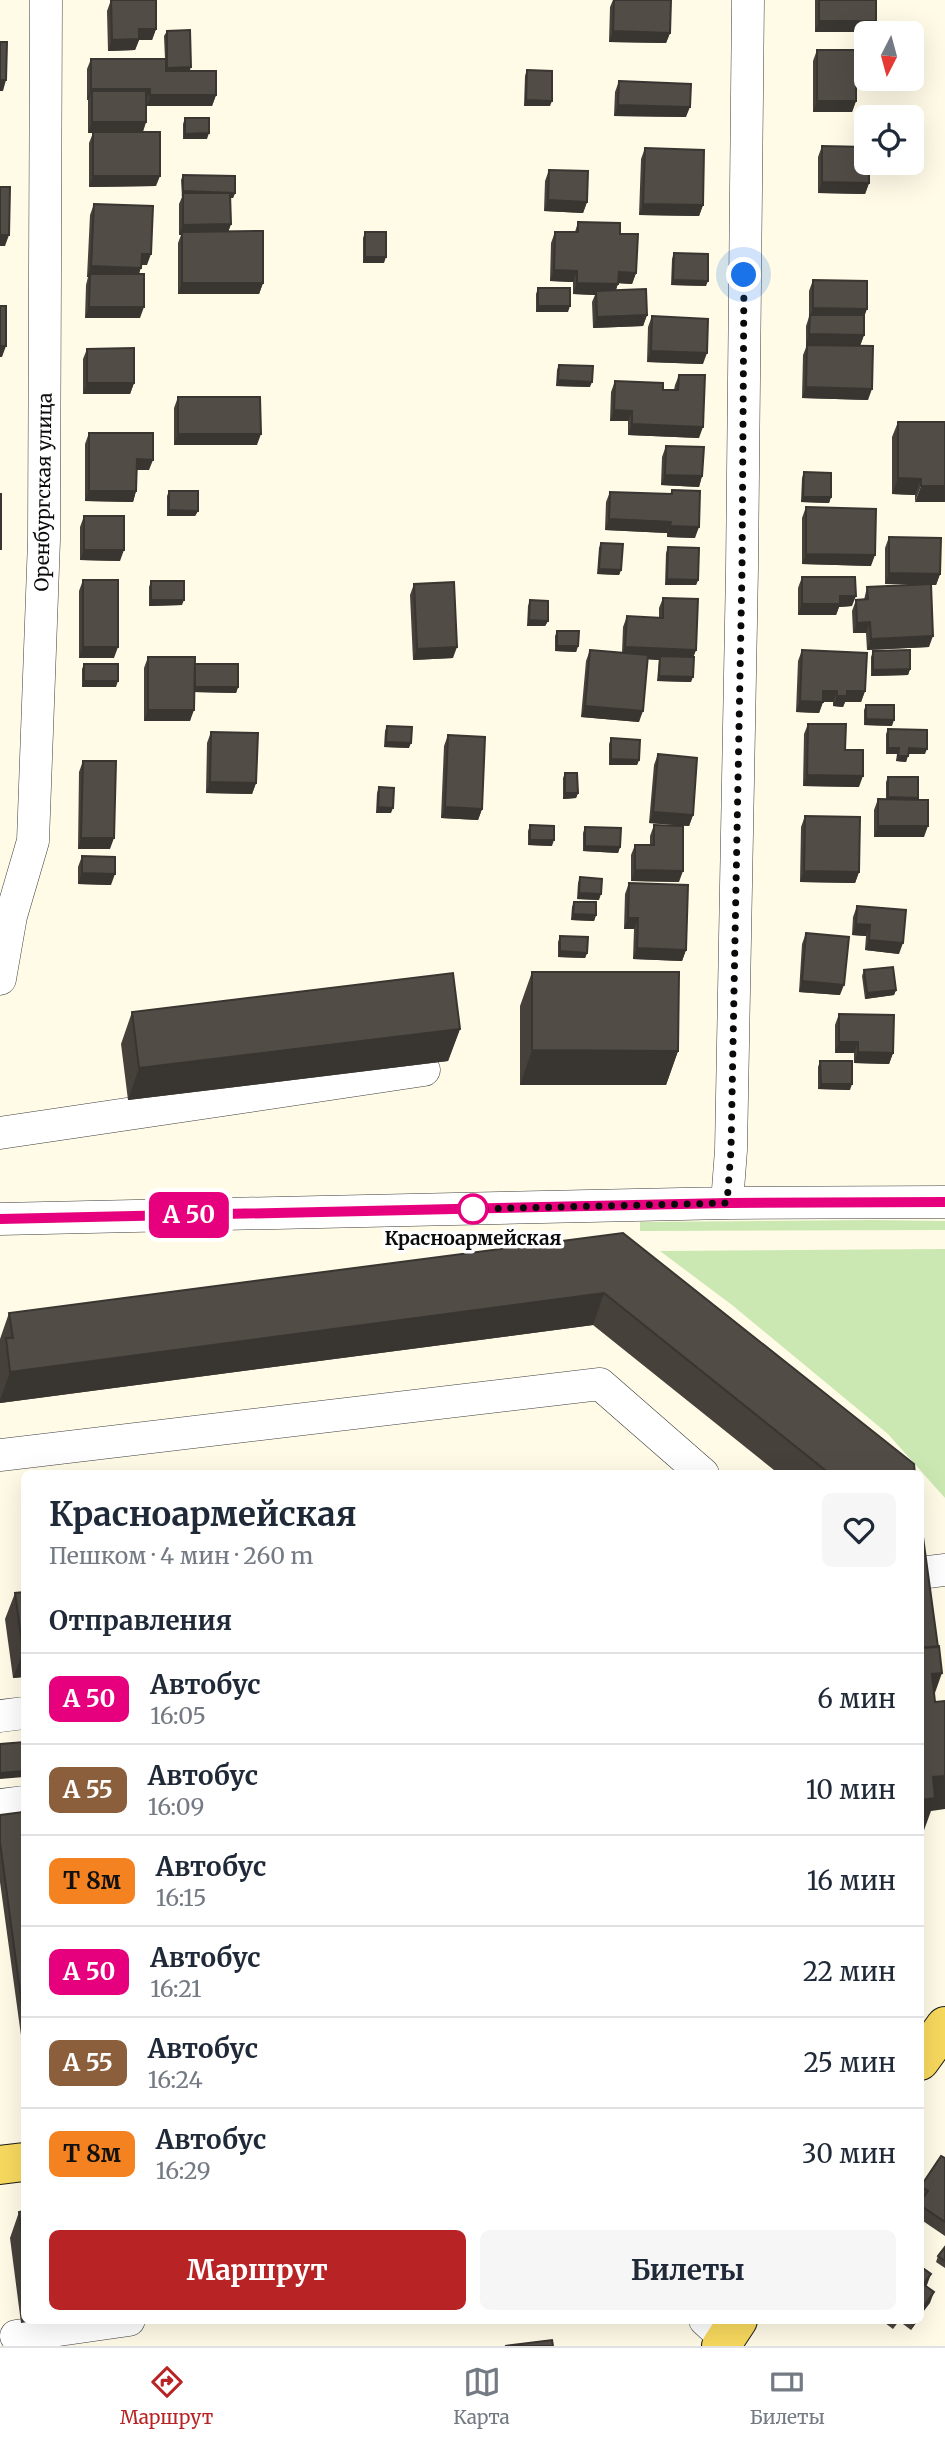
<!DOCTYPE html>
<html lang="ru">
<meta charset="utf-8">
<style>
:root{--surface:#fff;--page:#f6f6f7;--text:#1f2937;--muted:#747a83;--line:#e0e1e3;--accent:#b82425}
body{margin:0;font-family:Merriweather,serif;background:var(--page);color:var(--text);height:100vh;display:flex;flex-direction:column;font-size:26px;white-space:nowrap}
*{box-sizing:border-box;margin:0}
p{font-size:23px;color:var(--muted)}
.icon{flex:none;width:38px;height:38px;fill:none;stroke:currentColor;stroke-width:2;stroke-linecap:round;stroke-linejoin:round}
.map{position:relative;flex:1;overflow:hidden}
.side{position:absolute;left:21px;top:1470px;width:903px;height:854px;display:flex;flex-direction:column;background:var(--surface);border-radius:10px;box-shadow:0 7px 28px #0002}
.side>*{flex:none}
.badge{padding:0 14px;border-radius:10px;font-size:24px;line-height:46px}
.needle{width:46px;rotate:186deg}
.tools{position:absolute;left:854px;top:21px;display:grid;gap:14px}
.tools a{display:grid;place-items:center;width:70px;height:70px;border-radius:10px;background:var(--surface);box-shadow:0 7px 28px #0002;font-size:35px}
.you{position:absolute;width:35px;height:35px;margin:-18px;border:5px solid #fff;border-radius:50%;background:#1a73e8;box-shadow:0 0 0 10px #1a73e833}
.map>.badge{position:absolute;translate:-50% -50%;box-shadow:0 0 0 4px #fff}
h2{padding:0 28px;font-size:26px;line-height:63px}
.round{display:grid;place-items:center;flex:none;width:74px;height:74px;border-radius:10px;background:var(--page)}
.overview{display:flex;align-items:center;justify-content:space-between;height:119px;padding:0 28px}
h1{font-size:33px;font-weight:700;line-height:52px}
.cta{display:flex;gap:14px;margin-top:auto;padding:14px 28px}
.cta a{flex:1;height:80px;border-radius:10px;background:var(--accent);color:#fff;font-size:28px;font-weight:700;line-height:80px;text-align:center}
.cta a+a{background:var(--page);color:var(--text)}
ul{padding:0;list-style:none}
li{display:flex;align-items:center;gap:21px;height:91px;padding:0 28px;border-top:2px solid var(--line)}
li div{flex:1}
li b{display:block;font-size:26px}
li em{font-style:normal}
li .badge{min-width:77px;font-weight:700;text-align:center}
.dock{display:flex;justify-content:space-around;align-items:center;height:98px;border-top:2px solid var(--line);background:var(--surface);font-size:19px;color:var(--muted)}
.dock a{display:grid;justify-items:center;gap:4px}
.dock .selected{color:var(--accent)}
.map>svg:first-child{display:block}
</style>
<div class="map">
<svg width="945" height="2346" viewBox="0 0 945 2346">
<rect width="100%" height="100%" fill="#fffbe7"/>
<!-- green -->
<path fill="#cbe8b2" d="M869,1220L945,1221V1230L640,1231V1222Z
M945,1249V1498L888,1434L732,1305L660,1251Z"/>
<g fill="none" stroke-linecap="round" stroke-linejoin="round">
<defs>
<path id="minor" d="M0,979L11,916L33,841L44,540L46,0
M0,1133L424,1070
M727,1203L731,1150L742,569L748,0
M0,1219L727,1203L945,1202
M0,1455L600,1384L703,1474
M920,1573L945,1570
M0,1716L24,1713
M0,1805L24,1802
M705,2320L726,2339
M16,2336L129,2320"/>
<path id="major" d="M920,2061L945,2026
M0,2165L24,2162
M721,2346L738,2320"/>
</defs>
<!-- minor casing -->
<use href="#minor" stroke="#3d3d3d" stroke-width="33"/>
<!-- major casing -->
<use href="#major" stroke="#1b1b1b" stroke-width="40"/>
<!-- minor -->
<use href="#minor" stroke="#fff" stroke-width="32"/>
<!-- major -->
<use href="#major" stroke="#f8d95e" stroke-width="38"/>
</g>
<!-- wall -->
<path fill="#47413c" d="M111,0L156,29L152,40H139L135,50L108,51L107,11Z
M613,0H671L670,33L666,43L609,42L610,7Z
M815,0H876L872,32H815Z
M167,31L190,71L216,95L212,106H147L146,122L143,132L156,186L89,187V143L93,133H88V100H87V69L91,59H165L164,36Z
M817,50L856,101L852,112H813V61Z
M527,70L550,106H524L525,76Z
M619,81L686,117L614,116L615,92Z
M185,118L207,139H183V124Z
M822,146L869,183L865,194L818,193V157Z
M645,148L703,205L699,216L639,215L641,159Z
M549,170L587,202L583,213L544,211L545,181Z
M183,175L235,193L233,198H230L231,224L228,232L263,283L259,294H178V243L181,235H179V204L182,197L181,180Z
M94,204L147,265H141L139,274L140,318H85L86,285L88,277H87L90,215Z
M578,222L620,234L636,273L632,284L618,283L616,290L647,315L643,326L593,328L592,302L595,295L573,294V282L550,281L551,243L555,232H575Z
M365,232L384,263H363V238Z
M674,253L706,286L671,285L672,259Z
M813,280L864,317V335L860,346L868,400L802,398L803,355L807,345H806V326L809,317V291Z
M538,288L568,312H536V294Z
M652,316L703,364L647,362L648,327Z
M87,349L134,383L130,394H83V359Z
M559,365L590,387L556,386L557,370Z
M679,375L699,438L628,435V421H610L611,392L615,381L663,390H674L675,385Z
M178,397L257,445H174V408Z
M898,422H945L915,502V495L892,494V437Z
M89,433L149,470H137L136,491L133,502L85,501V444Z
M666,446L702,476L699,487L661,485L662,457Z
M804,472L831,497L829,503L801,502L802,478Z
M672,490L695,538L667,537V533L605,530L606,502L610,492L670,494Z
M169,491L198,511L195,516H167V496Z
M806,507L871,566L802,564V518Z
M84,516L120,561L80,560V527Z
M889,537L940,574L936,585H931L929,647L867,650L866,633H853L852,611L856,600H864L867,587L916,584H885V548Z
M601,543L621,570L619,575L597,574L599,548Z
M668,547L698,580L696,585H665L666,553Z
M802,577L852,606L839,607L836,615H798V588Z
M83,580L114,658H79V591Z
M151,581L182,605L149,606V587Z
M414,584L453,658L413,660L410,595Z
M663,598L696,650L693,657L691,682L657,681L659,660L647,659L639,722L581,717L586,661L590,650L622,653L623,627L627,616L659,618V608Z
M530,600L548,621L545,626H527L528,606Z
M557,631L578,646L576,652L555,651V636Z
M802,650L865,691L861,702H845L843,707L833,706V702H823L819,713L796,712L798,661Z
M873,651L910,669L908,675L871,676V657Z
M148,657L194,665L238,687L236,693L194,692L190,721H144V668Z
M84,664L116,687H82V669Z
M866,705L892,726L864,725V710Z
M808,724L845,750L859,787L803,786L804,734Z
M387,726L409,748L384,747L385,731Z
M888,729L925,754H908L906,762L896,761L897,754H886V734Z
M211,732L256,783L252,794L206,793L207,743Z
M448,735L482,809L478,820L441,818L444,746Z
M611,738L639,760L637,765H609V744Z
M658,754L693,815L689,826L649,823L654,765Z
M83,761L110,849H78L79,772Z
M565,773L578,793L576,798L563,799V778Z
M888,777L918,798L917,800L924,837H874V810L878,799H886V782Z
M379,787L391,813H376L377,793Z
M805,816L859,872L855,883L800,882L801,827Z
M530,825L552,846L528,845V831Z
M654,825L679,882L631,881V855L635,845H650V836Z
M585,827L620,847L618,853L583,851V833Z
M82,856L111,885L78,884V867Z
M580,877L599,900L577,899L578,883Z
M629,883L686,950L682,961L633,959L634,929H624L625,894Z
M574,902L596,915L594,921L571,920L572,907Z
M857,906L899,954L865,950L866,936L852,935L853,917Z
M806,933L840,995L799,992L802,944Z
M560,936L587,953L585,958L558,957V942Z
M864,970L896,990L894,995L865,999L862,976Z
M532,972L678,1051L666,1085H520V1006Z
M132,1012L460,1029L448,1061L128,1100L121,1044Z
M839,1014L893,1053L889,1064L854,1063V1053H835V1025Z
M820,1061L850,1090L818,1089V1067Z
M623,1233L915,1474H779L593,1325L0,1403V1339L9,1313Z
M24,1592V1677L13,1678L5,1619L15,1593Z
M24,1812V2050H23L0,1882V1815Z
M945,2158V2236L920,2219V2202L922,2200L920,2199V2186Z
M24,2211V2320L21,2323L10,2238L19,2212Z
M945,2247V2268L936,2262L938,2256Z
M881,2320H918L911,2330L899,2321L893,2329Z"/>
<!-- shaded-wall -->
<path fill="#393531" d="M819,21H876L872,32H815Z
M139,29H156L152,40H139L135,50L108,51L112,40Z
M613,31L670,33L666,43L609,42Z
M191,67L189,73H165L167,68Z
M0,80H6L3,91H0Z
M91,89H150L147,100L92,91L88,100H87Z
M150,95H216L212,106H147Z
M526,100L552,101L550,106H524Z
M817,101H856L852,112H813Z
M618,105L690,107L686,117L614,116Z
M92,122H146L142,133H88Z
M209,133L207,139H183L185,134Z
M93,176H160L156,186L89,187Z
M822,182L869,183L865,194L818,193Z
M183,191L235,193L233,198L183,197V193L181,197Z
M548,200L587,202L583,213L544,211Z
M643,204L703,205L699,216L639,215Z
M231,224L227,235L182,232L181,235H179L183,225Z
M0,235H9L5,246H0Z
M142,254H151L147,265H138Z
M365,257H386L384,263H363Z
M91,266L141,268L137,279L90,274L89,277H87Z
M554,270L577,271L573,282L550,281Z
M619,272L636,273L632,284L615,283Z
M673,280L708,281L706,286L671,285Z
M182,283H263L259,294H178Z
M577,283L618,284L614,295L596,291L595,295L573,294Z
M538,306H570L568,312H536Z
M89,307H144L140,318H85Z
M813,308L867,309L863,320L809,319Z
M647,315L643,326L593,328L597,317Z
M809,334L864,335L860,346L806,345Z
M0,346H6L2,357H0Z
M651,351L707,353L703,364L647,362Z
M558,380L592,382L590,387L556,386Z
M87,383H134L130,394H83Z
M806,387L872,389L868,400L802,398Z
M614,410L632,411L628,421H610Z
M632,424L703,427L699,438L628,435Z
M178,434H261L257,445H174Z
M137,459L153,460L149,470H133Z
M665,475L702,476L699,487L661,485Z
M898,478L921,479L915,495L892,494Z
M921,486H945V502H915Z
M89,491H136L133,502L85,501Z
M803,497H831L829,503L801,502Z
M169,510L198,511L195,516H167Z
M609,519L671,522L667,533L605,530Z
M670,526L699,527L695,538L667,537Z
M84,550H124L120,561L80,560Z
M806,554L875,555L871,566L802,564Z
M599,569L621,570L619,575L597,574Z
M889,573L940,574L936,585L885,584Z
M667,579L698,580L696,585H665Z
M840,596H856L852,606L839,607L836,615H798L802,604Z
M151,600H184L182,605L149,606Z
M529,620L548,621L545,626H527Z
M870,622L866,633H853L857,623Z
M933,636L929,647L867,650L871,639Z
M557,646H578L576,652L555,651Z
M83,647H118L114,658H79Z
M457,647L453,658L413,660L417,649Z
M625,647L696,650L692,661L660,656L659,660L621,658Z
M910,669L908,675L871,676L873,670Z
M659,676L693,677L691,682L657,681Z
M84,681H118L116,687H82Z
M195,687H238L236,693L193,692Z
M823,691H837L833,702H819Z
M847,691H865L861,702H845L843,707L833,706L837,696Z
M800,701L823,702L819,713L796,712Z
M585,706L643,711L639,722L581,717Z
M148,710H194L190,721H144Z
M866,719L894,720L892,726L864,725Z
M386,742L411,743L409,748L384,747Z
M888,748H899L897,754H886Z
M909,748L927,749L925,754H907Z
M898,756H908L906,762L896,761Z
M611,759L639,760L637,765H609Z
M807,775L863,776L859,787L803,786Z
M210,782L256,783L252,794L206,793Z
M565,793H578L576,798L563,799Z
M888,797L918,798L916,803H886Z
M378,807L393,808L391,813H376Z
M445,807L482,809L478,820L441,818Z
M653,812L693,815L689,826L649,823Z
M878,826H928L924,837H874Z
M81,838H114L110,849H78Z
M530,840H554L552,846L528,845Z
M585,846L620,847L618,853L583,851Z
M635,870L683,871L679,882L631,881Z
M804,871L859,872L855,883L800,882Z
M82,873L115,874L111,885L78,884Z
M579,893L601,894L599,900L577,899Z
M573,914L596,915L594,921L571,920Z
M628,918H638L634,929H624Z
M856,924L870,925L866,936L852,935Z
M869,940L903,943L899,954L865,950Z
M637,948L686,950L682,961L633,959Z
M560,951L587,953L585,958L558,957Z
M802,981L844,985L840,995L799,992Z
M896,990L894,995L865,999L867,993Z
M460,1029L448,1061L128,1100L139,1068Z
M839,1042H858L854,1053H835Z
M532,1050L678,1051L666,1085H520Z
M858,1052L893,1053L889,1064L854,1063Z
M821,1084H852L850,1090L818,1089Z
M604,1293L593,1325L0,1403V1400L10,1372Z
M23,1652H24V1677L13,1678Z
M942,1673L930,1707L932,1674Z
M24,1771V1777L0,1779V1773Z
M945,1776V1809L931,1811L923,1833H920V1800L933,1777Z
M931,2274L927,2285L920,2294L923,2284Z
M934,2292L930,2303L920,2316V2311Z
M24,2312V2320H39L21,2323Z
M914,2320H918L911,2330Z"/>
<!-- building -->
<path fill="#524c46" stroke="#393531" stroke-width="2" d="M111,0H156V29H139V39L112,40Z
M614,0H671L670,33L613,31Z
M819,0H876V21H819Z
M190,30L191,67L167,68V31Z
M0,42H7L6,80H0Z
M817,50H856V101H817Z
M91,59H166V71H216V95H150V89H91Z
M527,70L552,71V101L526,100Z
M619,81L691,84L690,107L618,105Z
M92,91H146V122H92Z
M185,118H209V133L185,134Z
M93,132H160V176H93Z
M822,146L866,147V163H869V183L822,182Z
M645,148L704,150L703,205L643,204Z
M549,170L588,171L587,202L548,200Z
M183,175L235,176V193L183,191Z
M0,187H10L9,235H0Z
M183,193H230L231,224L183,225Z
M94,204L153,206L151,254H142L141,268L91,266Z
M578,222L620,223V234H638L636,273L619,272L618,284L577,283V271L554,270L555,232H578Z
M263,231V283H182V232Z
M365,232H386V257H365Z
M674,253L708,254V281L673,280Z
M90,274H144V307H89Z
M813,280L867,281V309L813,308Z
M538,288H570V306H538Z
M646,289L647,315L597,317L596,291Z
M0,306H6V346H0Z
M810,315H864V335L809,334Z
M652,316L708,319L707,353L651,351Z
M807,345L873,346L872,389L806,387Z
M134,348V383H87V349Z
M559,365L593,366L592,382L558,380Z
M679,375H705L703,427L632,424V411L614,410L615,381L663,383V390H678Z
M178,397H260L261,434H178Z
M898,422H945V486H921V479L898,478Z
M89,433H153V460L137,459L136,491H89Z
M666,446L704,447L702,476L665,475Z
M804,472L831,473V497H803Z
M672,490L700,491L699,527L670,526L671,522L609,519L610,492L672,494Z
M169,491H198V511L169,510Z
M0,494H1V549H0Z
M806,507L876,509L875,555L806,554Z
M84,516H124V550H84Z
M889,537L941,538L940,574L889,573Z
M601,543L623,544L621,570L599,569Z
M668,547L699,548L698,580L667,579Z
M802,577H855L856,596H840V604H802Z
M83,580H118V647H83Z
M151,581H184V600H151Z
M454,582L457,647L417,649L414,584Z
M931,584L933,636L871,639L870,622L857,623L856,600L868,599L867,587Z
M663,598L698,599L696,650L625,647L627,616L663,618Z
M530,600L548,601V621L529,620Z
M557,631H579L578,646H557Z
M590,650L648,655L643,711L585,706Z
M802,650L867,653L865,691H847V696H837V691H823V702L800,701Z
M910,650V669L873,670V651Z
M660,656L694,657L693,677L659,676Z
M148,657H195L194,710H148Z
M84,664H118V681H84Z
M195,664H238V687H195Z
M866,705H894V720L866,719Z
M808,724H846L845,750H863V776L807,775Z
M387,726L412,727L411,743L386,742Z
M888,729L927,730V749L909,748L908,756H898L899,748H888Z
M211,732L258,733L256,783L210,782Z
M448,735L485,737L482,809L445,807Z
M611,738L640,740L639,760L611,759Z
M658,754L697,758L693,815L653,812Z
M83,761H116L114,838H81Z
M565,773H577L578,793H565Z
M888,777H918V798L888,797Z
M379,787L394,788L393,808L378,807Z
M878,799L928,800V826H878Z
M805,816L860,817L859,872L804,871Z
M530,825L554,826V840H530Z
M654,825L683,826V871L635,870V845H654Z
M585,827L621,828L620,847L585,846Z
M82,856L115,857V874L82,873Z
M580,877L602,879L601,894L579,893Z
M629,883L688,885L686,950L637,948L638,918H628Z
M574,902H596V915L573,914Z
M857,906L906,910L903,943L869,940L870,925L856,924Z
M806,933L849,937L844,985L802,981Z
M560,936L588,937L587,953L560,951Z
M893,967L896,990L867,993L864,970Z
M532,972H679L678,1051L532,1050Z
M453,973L460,1029L139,1068L132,1012Z
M839,1014L894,1015L893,1053L858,1052V1042H839Z
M820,1061H852V1084H821Z
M623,1233L914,1464L915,1474H830L604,1293L10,1372L6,1338H13L9,1313Z
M920,1515L938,1647L920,1648Z
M24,1592V1652H23L15,1593Z
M939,1646L942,1673L932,1674L935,1702L945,1701V1776L933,1777L935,1798L920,1800V1648Z
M24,1742V1771L0,1773V1744Z
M24,1812V2021L0,1842V1815Z
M941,2156L945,2158V2222L920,2205V2202L928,2191L921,2186Z
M24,2211V2252L19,2212Z
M945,2247V2261L938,2256Z
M920,2266L931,2274L923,2284L934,2292L920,2311Z
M552,2340L553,2346H505Z"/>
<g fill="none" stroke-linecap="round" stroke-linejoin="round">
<defs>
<path id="line" d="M0,1219L727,1203L945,1202"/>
</defs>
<!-- line casing -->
<use href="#line" stroke="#fff" stroke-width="16"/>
<!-- line -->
<use href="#line" stroke="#e6007e" stroke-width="10"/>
<!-- walk -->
<path stroke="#0a0a0a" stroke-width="7" stroke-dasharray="0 12.6" d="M473,1209L727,1203L731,1150L742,569L744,275"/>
</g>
<!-- markers -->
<circle fill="#fff" stroke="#e6007e" stroke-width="3.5" cx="473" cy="1209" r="14"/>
<g text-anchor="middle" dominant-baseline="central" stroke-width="7" stroke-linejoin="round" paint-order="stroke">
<!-- street labels -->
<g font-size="19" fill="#0a0a0a" stroke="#fff">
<text transform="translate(43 492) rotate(-89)">Оренбургская улица</text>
</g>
<!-- stop labels -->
<g font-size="19" font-weight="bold" fill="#0a0a0a" stroke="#fff">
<text x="473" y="1238">Красноармейская</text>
</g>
</g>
</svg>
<div class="tools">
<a><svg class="needle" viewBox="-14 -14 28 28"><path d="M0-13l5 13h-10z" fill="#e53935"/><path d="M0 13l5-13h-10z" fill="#747a83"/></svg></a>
<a><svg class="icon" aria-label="locate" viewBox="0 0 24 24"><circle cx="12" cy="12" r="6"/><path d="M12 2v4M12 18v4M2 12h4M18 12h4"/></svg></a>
</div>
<div class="you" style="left:744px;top:275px"></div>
<b class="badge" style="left:189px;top:1215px;background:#e6007e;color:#fff">А 50</b>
<section class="side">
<div class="overview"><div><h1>Красноармейская</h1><p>Пешком · 4 мин · 260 m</p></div><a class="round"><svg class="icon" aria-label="heart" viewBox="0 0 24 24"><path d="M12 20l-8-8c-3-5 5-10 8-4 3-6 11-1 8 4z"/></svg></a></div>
<h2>Отправления</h2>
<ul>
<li><span class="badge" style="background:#e6007e;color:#fff">А 50</span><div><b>Автобус</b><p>16:05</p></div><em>6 мин</em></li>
<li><span class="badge" style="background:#8b5e3c;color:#fff">А 55</span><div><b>Автобус</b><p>16:09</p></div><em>10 мин</em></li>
<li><span class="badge" style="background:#f58220;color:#111">Т 8м</span><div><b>Автобус</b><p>16:15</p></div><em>16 мин</em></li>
<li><span class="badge" style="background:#e6007e;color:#fff">А 50</span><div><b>Автобус</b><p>16:21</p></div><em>22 мин</em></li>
<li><span class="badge" style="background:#8b5e3c;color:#fff">А 55</span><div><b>Автобус</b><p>16:24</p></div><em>25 мин</em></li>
<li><span class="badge" style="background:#f58220;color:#111">Т 8м</span><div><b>Автобус</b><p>16:29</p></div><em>30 мин</em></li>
</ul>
<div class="cta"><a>Маршрут</a><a>Билеты</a></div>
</section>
</div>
<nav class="dock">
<a class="selected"><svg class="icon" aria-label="directions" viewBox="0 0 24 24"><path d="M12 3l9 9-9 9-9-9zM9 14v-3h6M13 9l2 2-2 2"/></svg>Маршрут</a>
<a><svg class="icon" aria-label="map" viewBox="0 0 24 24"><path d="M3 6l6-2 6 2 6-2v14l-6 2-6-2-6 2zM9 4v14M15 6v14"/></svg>Карта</a>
<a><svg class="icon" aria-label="tickets" viewBox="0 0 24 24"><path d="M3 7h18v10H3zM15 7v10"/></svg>Билеты</a>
</nav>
